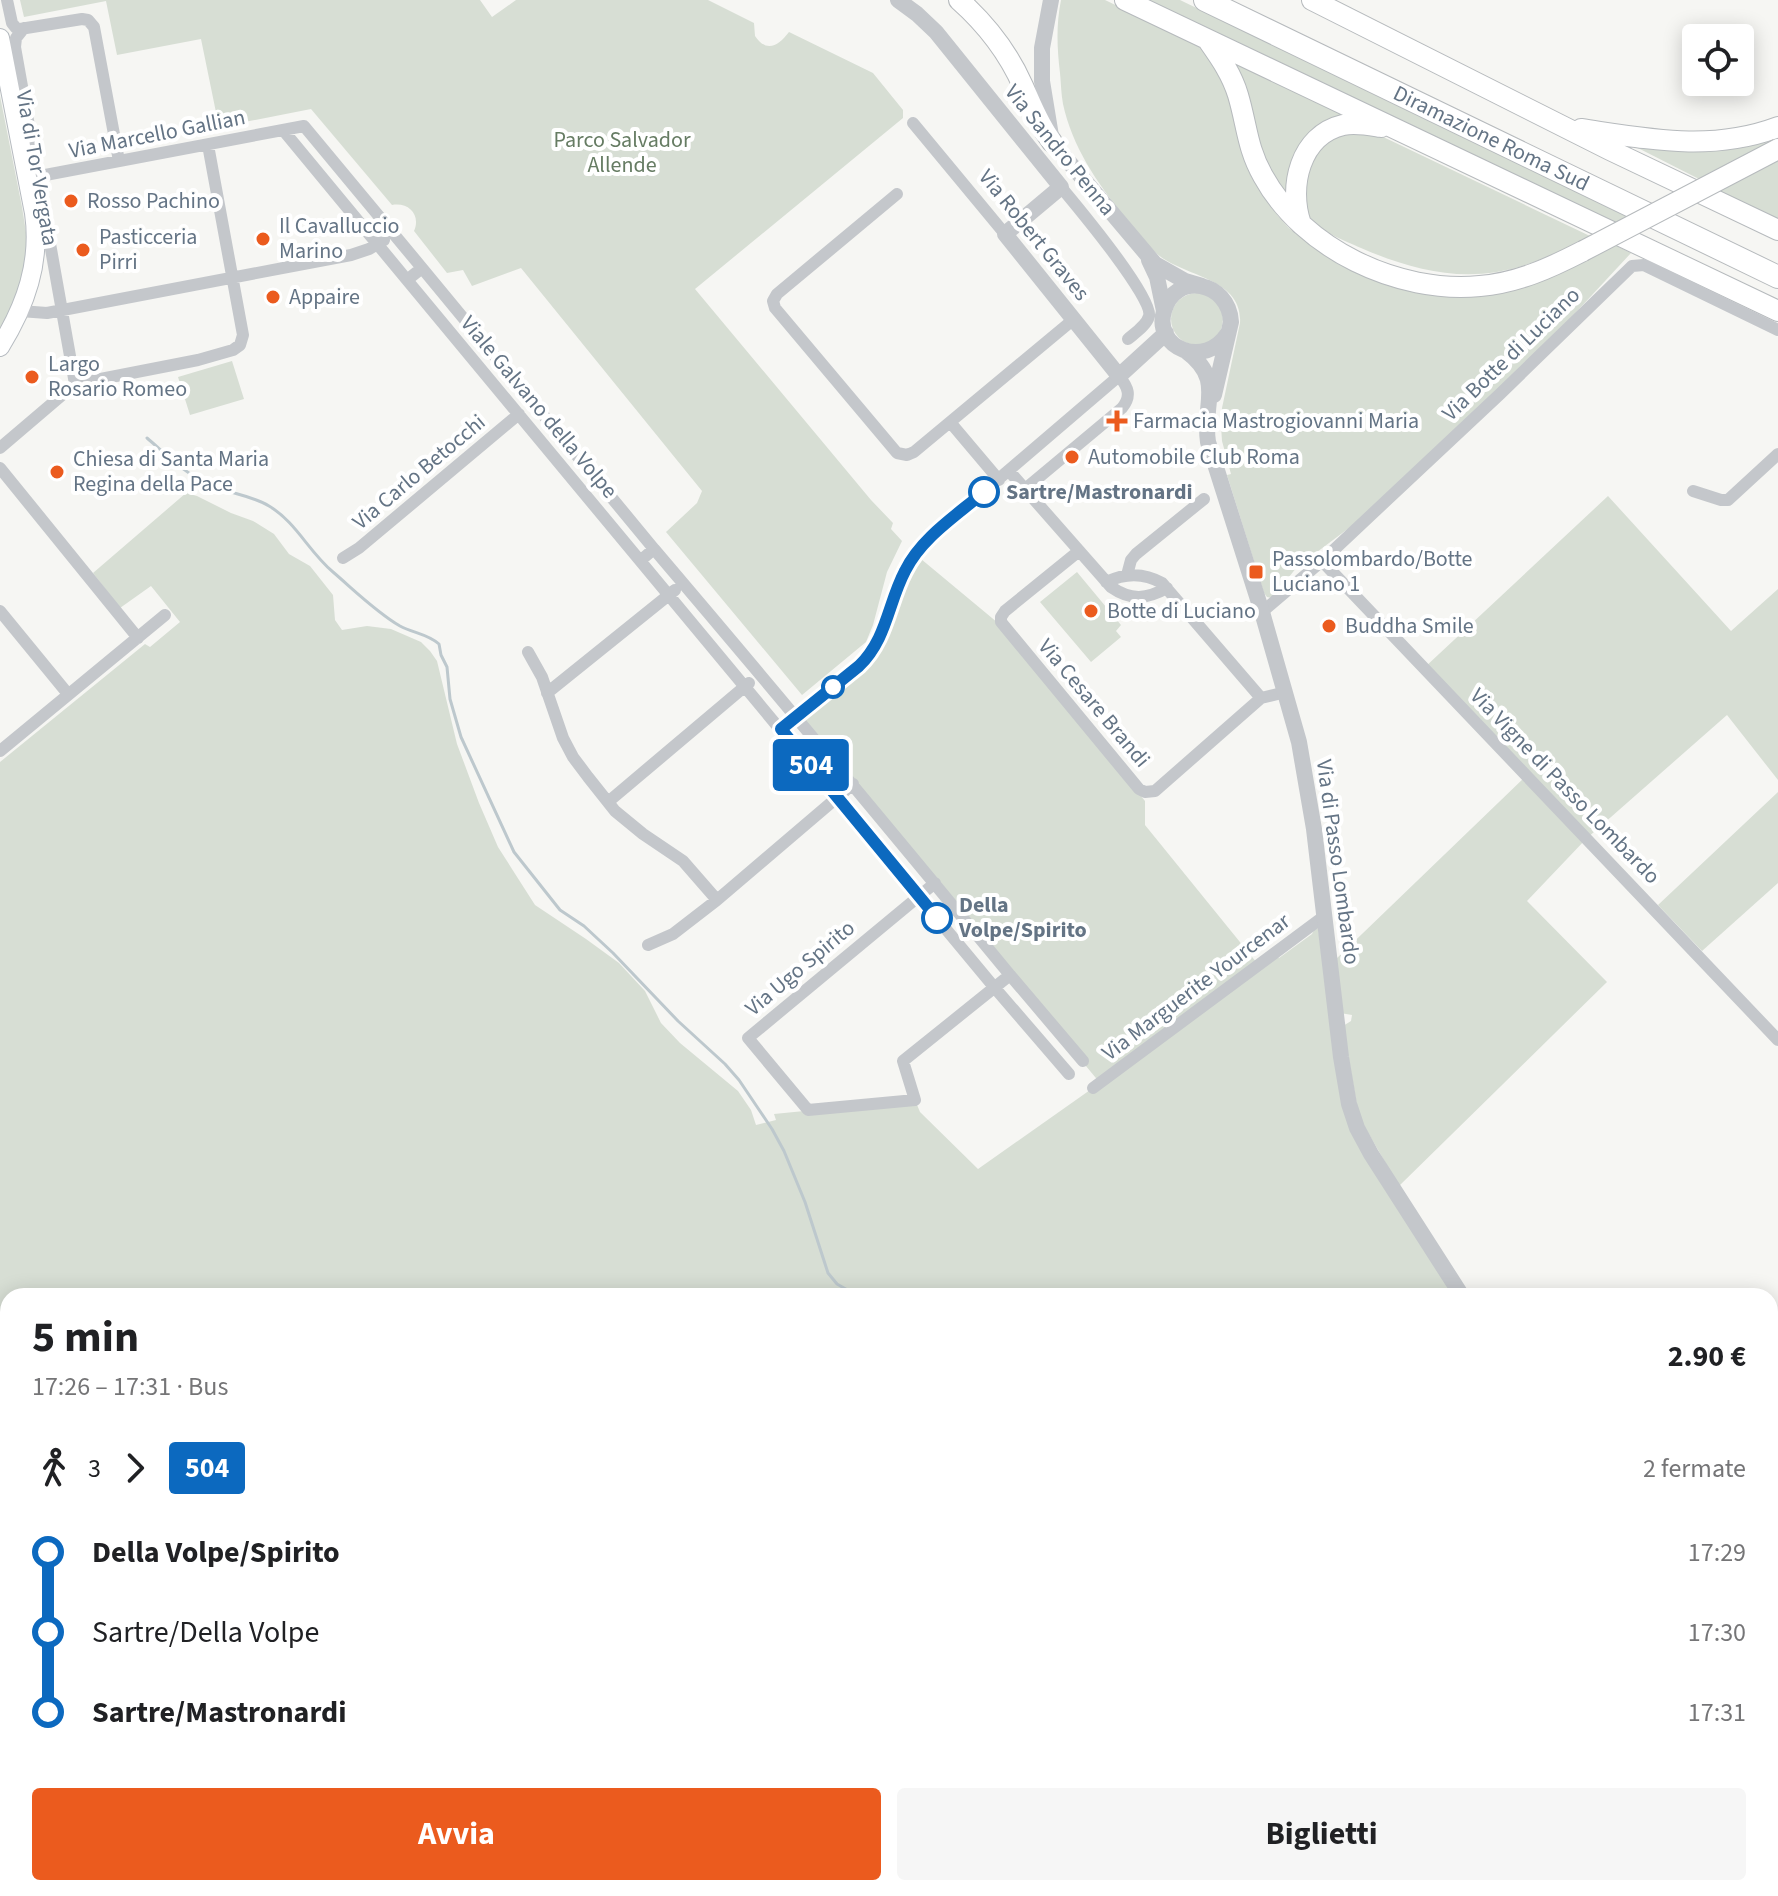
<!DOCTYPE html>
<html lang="it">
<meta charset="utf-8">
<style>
:root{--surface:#fff;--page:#f6f6f6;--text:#202124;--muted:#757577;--accent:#eb5b1e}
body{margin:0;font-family:"Source Sans 3",sans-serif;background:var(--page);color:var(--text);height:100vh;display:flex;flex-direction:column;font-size:30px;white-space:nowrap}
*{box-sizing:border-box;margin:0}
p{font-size:26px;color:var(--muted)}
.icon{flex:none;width:44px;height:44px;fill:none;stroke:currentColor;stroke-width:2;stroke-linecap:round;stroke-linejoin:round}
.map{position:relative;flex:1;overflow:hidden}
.drawer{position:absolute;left:0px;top:1288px;width:1778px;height:608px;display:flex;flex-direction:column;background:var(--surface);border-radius:24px 24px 0 0;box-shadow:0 4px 20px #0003}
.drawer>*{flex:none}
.badge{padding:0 16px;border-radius:6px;font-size:28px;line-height:52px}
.fabs{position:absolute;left:1682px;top:24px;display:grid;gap:16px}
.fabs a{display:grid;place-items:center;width:72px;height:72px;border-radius:8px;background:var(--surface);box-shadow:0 4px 20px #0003;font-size:40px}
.map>.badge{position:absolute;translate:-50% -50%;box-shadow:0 0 0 4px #fff}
.legs{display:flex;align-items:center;gap:12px;height:88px;padding:0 32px;font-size:26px}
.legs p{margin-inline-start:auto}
.headline{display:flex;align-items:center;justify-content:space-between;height:136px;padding:0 32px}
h1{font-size:44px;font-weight:700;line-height:60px}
.cta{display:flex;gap:16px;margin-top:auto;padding:16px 32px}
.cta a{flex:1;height:92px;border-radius:8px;background:var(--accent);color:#fff;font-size:32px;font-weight:700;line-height:92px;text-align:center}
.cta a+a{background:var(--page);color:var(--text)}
ul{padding:0 32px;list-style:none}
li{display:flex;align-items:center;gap:28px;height:80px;font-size:30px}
li i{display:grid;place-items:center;width:12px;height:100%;margin:0 10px;background:currentColor}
li i::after{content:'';width:20px;height:20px;margin:-10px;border:6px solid;border-radius:50%;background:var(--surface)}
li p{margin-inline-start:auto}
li:first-child i{background:linear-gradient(#0000 50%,currentColor 0)}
li:last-child i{background:linear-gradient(currentColor 50%,#0000 0)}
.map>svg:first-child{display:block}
</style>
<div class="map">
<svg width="1778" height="1896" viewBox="0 0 1778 1896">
<rect width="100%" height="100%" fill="#f6f6f3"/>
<!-- green -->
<path fill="#d7ded4" d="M20,0H480L492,17L516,0H708L754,23L755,36C767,54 779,45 789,32L873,73L903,110V118L695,289L871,500L893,523L891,529L902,541L887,572L873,625L866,642L802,695L666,532L697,503L702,491L521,268L472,286L463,270L447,273L414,231C421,215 409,202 392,205L311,109L219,127L201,39L117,55L106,1L24,17Z
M1061,0H1105L1201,46L1221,76L1229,97L1252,178L1278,216L1289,228L1308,241L1445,291L1615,245L1631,253L1567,322L1479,408L1353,525L1297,567L1272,598L1267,597L1264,593L1227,475L1231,474L1222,441L1221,426L1222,408L1240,323C1243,277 1182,277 1156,253C1144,242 1135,228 1124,216C1097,183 1072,146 1063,104C1061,93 1061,83 1060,73C1057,48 1056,25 1061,0Z
M1142,0H1180L1627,216L1611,225Z
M1230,57L1355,119L1333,123L1290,200L1269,175Z
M0,96L22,207L28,245L26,264L18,293L4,328L0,329Z
M1334,134H1377L1590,236C1572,245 1553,255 1534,262C1473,285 1419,273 1361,248C1346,241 1317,231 1309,216C1303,204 1303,186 1301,173Z
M1778,134V142L1699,179L1634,146Z
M1778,160V219L1718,191Z
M1171 319a26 26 0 1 1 52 0a26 26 0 1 1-52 0Z
M232,361L244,399L190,415L178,377Z
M186,493L197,496L231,513L253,521L274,534L289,554L310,566L333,595L335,620L342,630L367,626L391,629L421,642L430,651L437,661L457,744L479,803L498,847L535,905L586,939L619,963L645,991L661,1023L680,1043L738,1091L751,1110L756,1125L776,1120L774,1114L915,1100L920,1112L978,1169L1100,1083L797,716L868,657L915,554L998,623L1145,801V825L1261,968L1276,956L1279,958L1312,934L1314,930L1318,928L1341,1097L1457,1296H8V1537L0,1543V762L145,644L150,647L180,622L151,586L120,608L93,573Z
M1608,496L1731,631L1778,589V780L1727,715L1586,839L1527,901L1607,982L1399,1186L1359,1117L1343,1026L1351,1021L1352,1015L1340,1013L1335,960L1526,776L1424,668Z
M1077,572L1121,625L1116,631L1121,637L1091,662L1040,602Z
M1778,792V883L1702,951L1658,905Z
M0,1570L8,1581V1741L0,1747Z
M1778,1820V1896H1758L1755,1888H1770V1828Z
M214,1888H349L355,1896H199Z
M431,1888H1200L1177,1896H428Z
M1351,1888H1745L1748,1896H1359Z"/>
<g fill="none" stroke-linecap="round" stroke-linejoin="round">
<!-- stream -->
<path stroke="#bdc8cd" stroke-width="3" d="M147,438C167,455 186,475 211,485C230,494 251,495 269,506C296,522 309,552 333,572C354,590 376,612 400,626C413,633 428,634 439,644L441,655L447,667L450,699L461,737L514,852L560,910L584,926L613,953L678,1021L725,1064L739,1080L772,1129L784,1151L805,1202L828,1273L837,1284L858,1296"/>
<defs>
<path id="secondary" d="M0,38L34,213C41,262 26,305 0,347"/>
<path id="trunk" d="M959,0C986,24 1008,52 1023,86C1032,106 1039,125 1052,142
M1125,0L1778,311
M1312,0L1610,150L1778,230
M1209,42C1221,59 1232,75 1238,95C1247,125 1247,148 1263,176C1303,249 1398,294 1480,286C1517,283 1550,268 1583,251
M1581,129C1649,139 1711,152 1778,127
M1301,224C1288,187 1300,135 1343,125C1355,122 1369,125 1381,127"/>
<g id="motorway">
<path id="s1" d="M1205,0L1778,277"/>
</g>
</defs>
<!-- secondary casing -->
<use href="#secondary" stroke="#b6bbc0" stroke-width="20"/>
<!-- trunk casing -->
<use href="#trunk" stroke="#b6babd" stroke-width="22"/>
<!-- motorway casing -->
<use href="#motorway" stroke="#b6babd" stroke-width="24"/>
<!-- minor -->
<path stroke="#c4c7cb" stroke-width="12" d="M7,0L12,23L16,28L20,29L82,19L88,20L94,27L119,161
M24,28L16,38L15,47L75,384
M913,123L1005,234
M40,176L304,126L422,268L407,280L283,130
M1061,187C1076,205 1154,298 1149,316C1147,325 1135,333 1128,339
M897,194L777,294L773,301L775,308L897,453L907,455L914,452L1074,319
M422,268L654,549
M407,280L994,987L1069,1074
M20,311L47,313L351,255L369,249L384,240
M950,422L999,480
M0,448L75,384L198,360L233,350L240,345L243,335L208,145
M0,468L138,638
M1009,471L1111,587C1131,601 1147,599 1167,588
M1693,491L1721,500H1728L1778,454
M1079,551L1005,611L1001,617V622L1139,789L1145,792L1155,791L1261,698L1286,692
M343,558L359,548L519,414
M641,560L654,549C774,690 892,832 1010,975L903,1061L915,1100L808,1110L748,1038L935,883
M1322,561L1778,1040
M1127,575L1131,560L1136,554L1204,499
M1106,582C1125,573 1143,572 1162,583L1261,698
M0,611L68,694
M1262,612L1322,561L1500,394L1632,266L1644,265L1778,330
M528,652L542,677L563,738L573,757L588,777L615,811L643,834L683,861L717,900
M547,693L675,590
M793,719C818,699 859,673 876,645C890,622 893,594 905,570C915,552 931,537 946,524L1119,376C1128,387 1132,396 1122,408L1025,489
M0,751L165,615
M608,802L749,683
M648,945L673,934L717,900L853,784
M1010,975L1083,1061
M1093,1088L1323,917
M0,1559L8,1552
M1770,1617L1778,1626
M0,1764L8,1758
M0,1818L8,1831
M43,1888L48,1896
M366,1888L372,1896
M1345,1888L1353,1896
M95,1896L107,1888
M408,1896L410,1888"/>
<!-- tertiary -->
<path stroke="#c4c7cb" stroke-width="16" d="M898,0L917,14L936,32L1061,187L1005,234L1119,376L1166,333
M1051,0L1042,48V81L1052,142L1155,264L1185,281L1202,286
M1149,260L1157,277L1164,311
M1186,351C1225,380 1202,403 1208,442L1262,612L1299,742L1314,829L1341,1057L1349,1104L1357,1128L1371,1154L1462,1296
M1214,395L1231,322C1229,281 1175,271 1164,311C1153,348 1205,370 1228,333
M1748,1888L1751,1896"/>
<!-- secondary -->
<use href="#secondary" stroke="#fff" stroke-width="18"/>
<!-- trunk -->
<use href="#trunk" stroke="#fff" stroke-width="20"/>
<!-- motorway -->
<use href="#motorway" stroke="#fff" stroke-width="22"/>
<defs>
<path id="trunk-bridge" d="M1583,251L1778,149"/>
</defs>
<!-- trunk-bridge casing -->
<use href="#trunk-bridge" stroke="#b6babd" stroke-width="22" stroke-linecap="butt"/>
<!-- trunk-bridge -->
<use href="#trunk-bridge" stroke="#fff" stroke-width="20"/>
</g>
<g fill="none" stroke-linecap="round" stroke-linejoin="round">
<defs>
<path id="line-1" d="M937,918L781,729L859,666C887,639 888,603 905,571C921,538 957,515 984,492"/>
</defs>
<!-- line-1 casing -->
<use href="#line-1" stroke="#fff" stroke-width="18"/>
<!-- line-1 -->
<use href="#line-1" stroke="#0c69bf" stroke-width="12"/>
</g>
<!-- markers -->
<g fill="#eb5b1e" stroke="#fff" stroke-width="3">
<circle cx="71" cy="201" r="8"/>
<circle cx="263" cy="239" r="8"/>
<circle cx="83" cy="250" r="8"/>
<circle cx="273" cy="297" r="8"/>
<circle cx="32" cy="377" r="8"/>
<path d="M1113 409h8v8h8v8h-8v8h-8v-8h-8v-8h8z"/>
<circle cx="1072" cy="457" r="8"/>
<circle cx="57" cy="472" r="8"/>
<rect x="1248" y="564" width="16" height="16" rx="4"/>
<circle cx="1091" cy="611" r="8"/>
<circle cx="1329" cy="626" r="8"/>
</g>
<g fill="#fff" stroke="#0c69bf" stroke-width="4">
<circle cx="984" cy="492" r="14"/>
<circle cx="833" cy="687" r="10"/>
<circle cx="937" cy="918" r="14"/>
</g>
<g text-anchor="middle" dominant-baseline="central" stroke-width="8" stroke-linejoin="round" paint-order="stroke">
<!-- street labels -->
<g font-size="22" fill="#647485" stroke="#fff">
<text transform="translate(157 134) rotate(-11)">Via Marcello Gallian</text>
<text stroke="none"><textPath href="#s1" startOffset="318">Diramazione Roma Sud</textPath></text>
<text transform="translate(1060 150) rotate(51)">Via Sandro Penna</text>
<text transform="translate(37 168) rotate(80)">Via di Tor Vergata</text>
<text transform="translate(1034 235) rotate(51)">Via Robert Graves</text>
<text transform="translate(1511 354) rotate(-44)">Via Botte di Luciano</text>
<text transform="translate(539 407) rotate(50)">Viale Galvano della Volpe</text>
<text transform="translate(419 472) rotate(-40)">Via Carlo Betocchi</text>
<text transform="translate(1094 703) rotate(50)">Via Cesare Brandi</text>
<text transform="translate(1565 786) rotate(46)">Via Vigne di Passo Lombardo</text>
<text transform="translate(1338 862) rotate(82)">Via di Passo Lombardo</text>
<text transform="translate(800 968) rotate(-40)">Via Ugo Spirito</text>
<text transform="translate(1196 987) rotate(-37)">Via Marguerite Yourcenar</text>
</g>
<!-- park labels -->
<g font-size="22" fill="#667c63" stroke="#fff">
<text x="622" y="140">Parco Salvador<tspan x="622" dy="25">Allende</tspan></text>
</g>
<!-- poi labels -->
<g font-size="22" fill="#647485" stroke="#fff" text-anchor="start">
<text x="87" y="201">Rosso Pachino</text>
<text x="279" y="226">Il Cavalluccio<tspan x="279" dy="25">Marino</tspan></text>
<text x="99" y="237">Pasticceria<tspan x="99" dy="25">Pirri</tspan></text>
<text x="289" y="297">Appaire</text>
<text x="48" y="364">Largo<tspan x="48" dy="25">Rosario Romeo</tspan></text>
<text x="1133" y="421">Farmacia Mastrogiovanni Maria</text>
<text x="1088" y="457">Automobile Club Roma</text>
<text x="73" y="459">Chiesa di Santa Maria<tspan x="73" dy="25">Regina della Pace</tspan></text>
<text x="1272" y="559">Passolombardo/Botte<tspan x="1272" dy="25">Luciano 1</tspan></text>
<text x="1107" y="611">Botte di Luciano</text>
<text x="1345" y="626">Buddha Smile</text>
</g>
<!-- stop labels -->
<g font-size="22" font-weight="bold" fill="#647485" stroke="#fff" text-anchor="start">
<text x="1006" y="492">Sartre/Mastronardi</text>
<text x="959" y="905">Della<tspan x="959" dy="25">Volpe/Spirito</tspan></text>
</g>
</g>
</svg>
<div class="fabs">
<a><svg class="icon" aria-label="locate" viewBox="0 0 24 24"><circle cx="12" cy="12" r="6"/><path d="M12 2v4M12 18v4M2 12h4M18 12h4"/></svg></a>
</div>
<b class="badge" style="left:811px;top:765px;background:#0c69bf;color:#fff">504</b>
<section class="drawer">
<div class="headline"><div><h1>5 min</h1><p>17:26 – 17:31 · Bus</p></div><b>2.90 €</b></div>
<div class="legs"><svg class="icon" aria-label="walk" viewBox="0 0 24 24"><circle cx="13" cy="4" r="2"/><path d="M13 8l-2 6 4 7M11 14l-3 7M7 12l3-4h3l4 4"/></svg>3<svg class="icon" aria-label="forward" viewBox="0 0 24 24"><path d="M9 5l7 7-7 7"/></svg><b class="badge" style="background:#0c69bf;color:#fff">504</b><p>2 fermate</p></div>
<ul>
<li><i style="color:#0c69bf"></i><b>Della Volpe/Spirito</b><p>17:29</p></li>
<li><i style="color:#0c69bf"></i><span>Sartre/Della Volpe</span><p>17:30</p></li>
<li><i style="color:#0c69bf"></i><b>Sartre/Mastronardi</b><p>17:31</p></li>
</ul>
<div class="cta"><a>Avvia</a><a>Biglietti</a></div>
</section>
</div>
